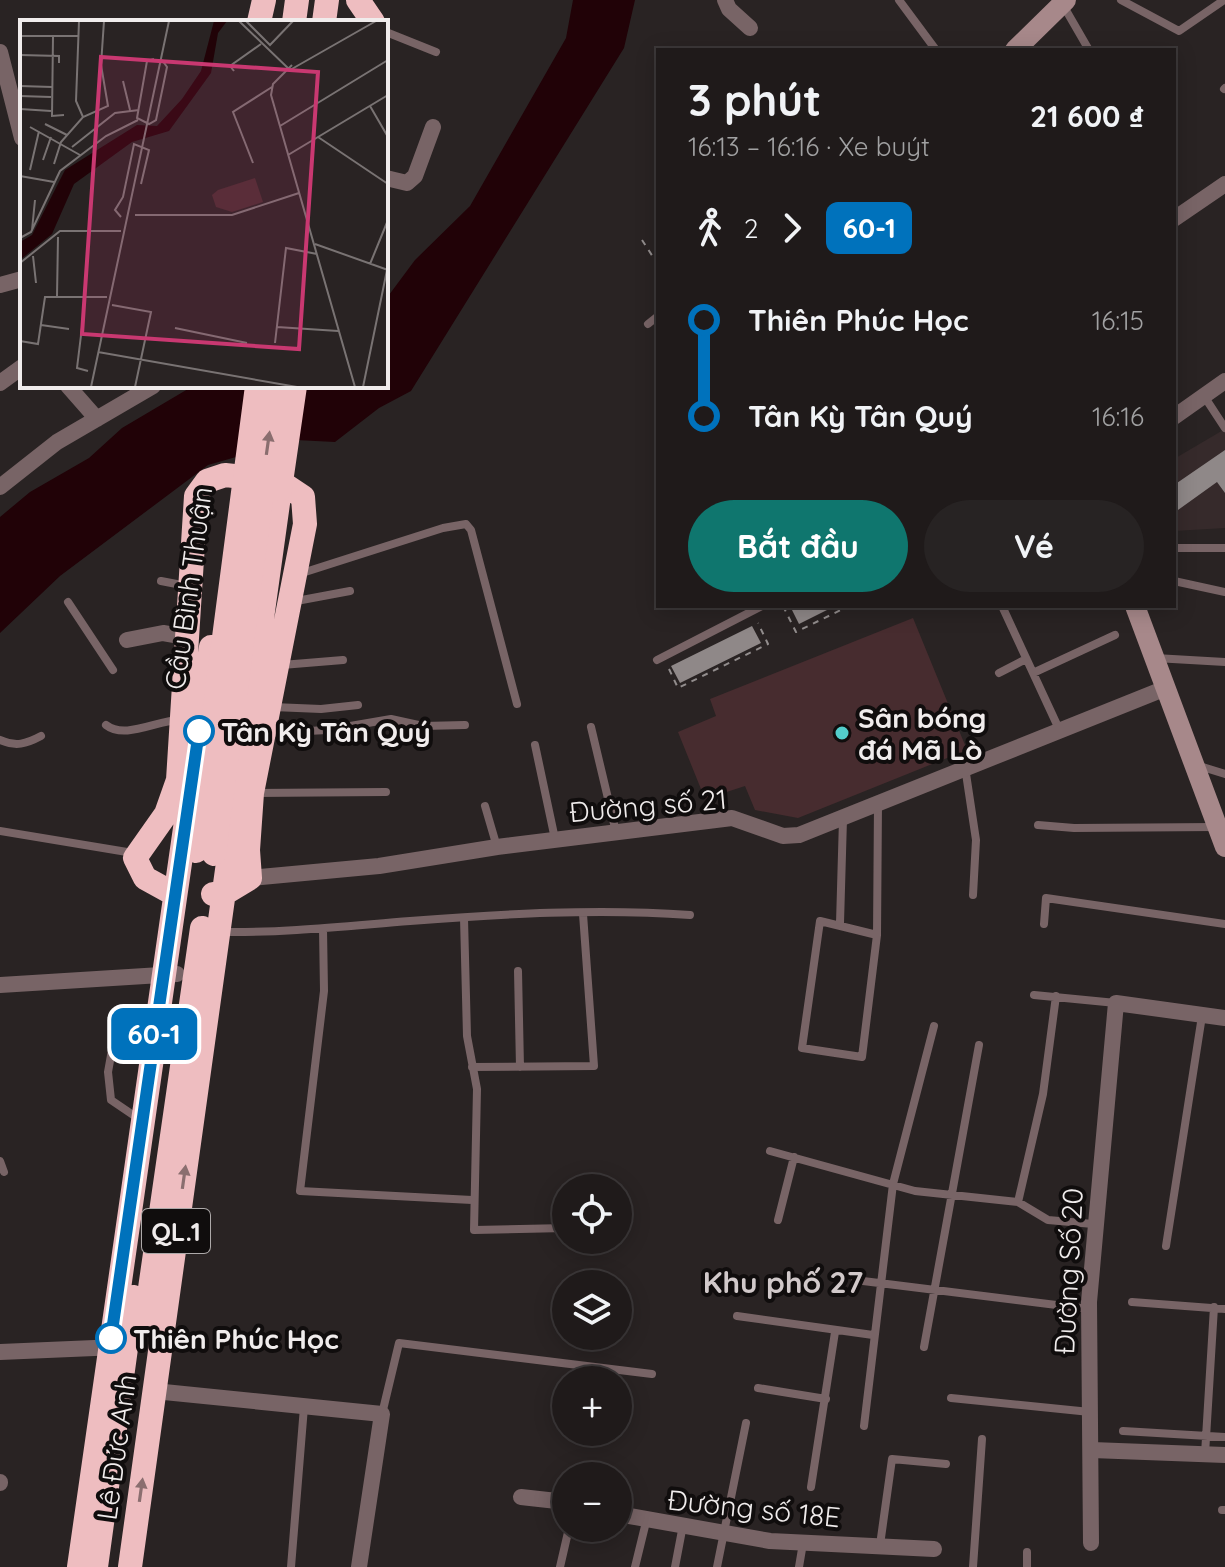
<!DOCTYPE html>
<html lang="vi">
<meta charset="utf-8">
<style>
:root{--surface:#1f1a1a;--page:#272323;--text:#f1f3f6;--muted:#a1a1a2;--line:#3c3839;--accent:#0f766e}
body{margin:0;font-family:Quicksand,sans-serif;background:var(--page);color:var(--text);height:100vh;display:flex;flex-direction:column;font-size:30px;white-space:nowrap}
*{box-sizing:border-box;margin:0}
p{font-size:26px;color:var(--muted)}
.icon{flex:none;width:44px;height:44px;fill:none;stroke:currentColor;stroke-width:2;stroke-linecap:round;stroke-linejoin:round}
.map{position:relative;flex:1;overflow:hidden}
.panel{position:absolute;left:656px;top:48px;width:520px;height:560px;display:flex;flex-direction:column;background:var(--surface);border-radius:0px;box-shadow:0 4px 20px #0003,0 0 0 2px var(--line)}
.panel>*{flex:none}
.badge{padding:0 16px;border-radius:12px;font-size:28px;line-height:52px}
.controls{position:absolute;left:552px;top:1174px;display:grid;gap:16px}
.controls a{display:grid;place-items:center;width:80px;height:80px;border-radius:50%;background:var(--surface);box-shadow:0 4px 20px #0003,0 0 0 2px var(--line);font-size:40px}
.map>.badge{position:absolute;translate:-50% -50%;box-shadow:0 0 0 4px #fff}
.legs{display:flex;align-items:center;gap:12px;height:88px;padding:0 32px;font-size:26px}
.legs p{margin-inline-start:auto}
.headline{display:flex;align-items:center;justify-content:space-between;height:136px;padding:0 32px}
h1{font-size:44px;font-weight:700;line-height:60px}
.button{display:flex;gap:16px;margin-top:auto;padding:16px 32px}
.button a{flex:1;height:92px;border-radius:48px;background:var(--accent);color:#fff;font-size:32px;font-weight:700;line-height:92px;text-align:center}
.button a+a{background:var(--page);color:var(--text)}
ul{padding:0 32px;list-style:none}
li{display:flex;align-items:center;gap:28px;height:96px;font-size:30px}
li i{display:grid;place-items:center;width:12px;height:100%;margin:0 10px;background:currentColor}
li i::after{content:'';width:20px;height:20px;margin:-10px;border:6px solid;border-radius:50%;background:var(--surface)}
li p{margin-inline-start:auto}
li:first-child i{background:linear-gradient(#0000 50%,currentColor 0)}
li:last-child i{background:linear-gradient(currentColor 50%,#0000 0)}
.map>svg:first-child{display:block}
</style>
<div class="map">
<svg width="1225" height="1567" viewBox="0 0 1225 1567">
<rect width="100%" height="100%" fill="#292323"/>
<!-- built -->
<path fill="#362a2b" d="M1225,429V528L1174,531V459Z"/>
<!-- green -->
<path fill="#472c2f" d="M913,618L967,750L798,818L755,810L745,786L705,799L678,732L716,716L710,699Z"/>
<!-- water -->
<path fill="#210207" d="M573,0H635L624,48L411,391L379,408L335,442L296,440L208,465L60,576L0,633V517L30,492L89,458L122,428L193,386H386V299L415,260L470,206L566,38Z"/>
<!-- building -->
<path fill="#8f8888" d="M1225,450V493L1217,482L1178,510L1174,504V485Z
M790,606H835L799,624Z
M752,626L761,643L680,683L671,666Z"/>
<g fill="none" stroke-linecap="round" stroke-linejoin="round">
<!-- path -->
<path stroke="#928d8d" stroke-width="2" stroke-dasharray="6 6" stroke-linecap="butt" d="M642,240L655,260L658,259
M783,606L796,632L849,606
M669,669L678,688L768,644L758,623"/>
<!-- lane -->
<path stroke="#786466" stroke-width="8" d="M899,0L936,50
M1121,0L1179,31L1224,0
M1063,5L1089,50
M386,32L436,52
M1224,89L1225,88
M648,324L658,316
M1204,396L1225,428
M1174,548H1225
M299,574L443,528L466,524L471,530L517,704
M161,581L187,586
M1174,581L1225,592
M68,602L113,670
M291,602L350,591
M1002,606L1059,729
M1155,658L1225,662
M657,660L762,606
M282,665L343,660
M999,673L1026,659
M1033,673L1115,635
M273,707L321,709L358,705
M106,725C125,740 157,720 180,720
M591,727L616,832
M268,733L327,730L391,719L423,726L465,725
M0,740C16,747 26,744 41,736
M535,745L555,839
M1196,765L1225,774
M965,767L976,840L973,895
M253,793L386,792
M485,806L497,847
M1038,825L1074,828L1216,827
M0,831L133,853
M464,918L467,1036L477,1089L474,1230L566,1228
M840,923L843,819
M1044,924L1046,898L1225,924
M323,929L324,991L300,1191L472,1200
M222,932C285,933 347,926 410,921C502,914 597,908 690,915
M877,935L820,921L802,1048L862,1057L877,935L878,803
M518,971L520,1067
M1034,995L1116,1003
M472,1067L594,1066L583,914
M139,1119L111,1100L108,1072L115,1033L136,1020L156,1018
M770,1151L915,1191L1018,1202L1048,1220L1093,1224
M0,1161L4,1172
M1018,1202L1043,1094L1056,996
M778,1220L794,1157
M618,1226H621
M1166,1246L1202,1016
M855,1280L1089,1309
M1132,1302L1225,1309
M737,1316L873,1335
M924,1347L979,1045
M758,1388L826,1399
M951,1398L1090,1412
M382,1414L399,1343L652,1374
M864,1426L893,1184L934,1026
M1123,1431L1225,1437
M1205,1454L1214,1307
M811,1487L835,1332
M1222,1510H1225
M880,1545L892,1459L946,1464
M291,1567L304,1407
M560,1567L569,1528
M635,1567L646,1522
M675,1567L683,1525
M717,1567L746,1423
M799,1567L803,1543
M973,1567L982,1439
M1027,1567V1552"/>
<!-- street -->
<path stroke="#786466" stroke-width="16" d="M725,0L729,9L750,28
M0,52L22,138
M386,178L407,183L415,176L433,127
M1174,219L1225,184
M0,285L22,279
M0,383L22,367
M68,386L97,419
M1174,417L1225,381
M0,487L57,442L153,386
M127,640L163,633L186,637
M250,878L379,866L497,847L732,818L783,836L799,835L1166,688
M0,985L177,974
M0,1352L118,1347
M154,1391L382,1414L359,1567
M1092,1450L1225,1455
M0,1483V1482
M521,1497L566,1502
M618,1514L770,1541L934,1549
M1091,1543L1089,1302L1116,1003L1225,1018"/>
<!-- secondary -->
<path stroke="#a7888a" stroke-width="20" d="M1015,50L1066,0
M1135,606L1225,847"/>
<!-- highway -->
<path stroke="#eebdc0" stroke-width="24" d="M358,0L373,22
M259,22L264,0
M294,22L297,0
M324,22L327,0
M174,894L145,878L135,858L166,814L178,780L196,496L207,481L225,475L279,481L303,497L305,524L252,793L248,850L250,878L222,895L213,894
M145,1323L202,928
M79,1567L211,647
M96,1567L133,1297
M130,1567L280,489"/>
<!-- highway-bridge -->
<path stroke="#eebdc0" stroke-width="24" d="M280,489L295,386
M196,851L257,386
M214,854L276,386"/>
</g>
<!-- one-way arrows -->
<defs><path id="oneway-solid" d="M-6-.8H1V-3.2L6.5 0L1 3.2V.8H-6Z" transform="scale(2)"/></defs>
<g fill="#8a6e6f">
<use href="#oneway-solid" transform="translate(268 443) rotate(-82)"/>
<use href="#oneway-solid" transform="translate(184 1177) rotate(-82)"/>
<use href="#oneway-solid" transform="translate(141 1490) rotate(-82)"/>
</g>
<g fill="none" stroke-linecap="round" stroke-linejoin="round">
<defs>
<path id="line-1" d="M111,1338L199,731"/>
</defs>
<!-- line-1 casing -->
<use href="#line-1" stroke="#fff" stroke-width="18"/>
<!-- line-1 -->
<use href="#line-1" stroke="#0072bc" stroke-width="12"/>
</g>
<!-- markers -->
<g fill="#fff" stroke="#0072bc" stroke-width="4">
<circle cx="199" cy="731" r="14"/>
<circle cx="111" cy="1338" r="14"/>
</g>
<circle fill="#53cdcb" stroke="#100d0d" stroke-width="3" cx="842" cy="733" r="8"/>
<g text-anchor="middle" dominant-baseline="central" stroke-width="8" stroke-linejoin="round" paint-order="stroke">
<!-- shield labels -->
<rect fill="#100d0d" stroke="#ada9a9" stroke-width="2" x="142" y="1209" width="68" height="44" rx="6"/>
<g font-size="26" font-weight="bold" fill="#f0ecec">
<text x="176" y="1231">QL.1</text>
</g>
<!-- street labels -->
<g font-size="28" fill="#f0ecec" stroke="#100d0d">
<text transform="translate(188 588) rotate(-82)">Cầu Bình Thuận</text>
<text transform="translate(648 805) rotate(-5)">Đường số 21</text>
<text transform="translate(1068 1271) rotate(-87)">Đường Số 20</text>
<text transform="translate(116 1447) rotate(-82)">Lê Đức Anh</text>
<text transform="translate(754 1508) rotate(6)">Đường số 18E</text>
</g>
<!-- poi labels -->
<g font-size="28" font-weight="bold" fill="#f0ecec" stroke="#100d0d" text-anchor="start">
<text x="858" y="717">Sân bóng<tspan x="858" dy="32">đá Mã Lò</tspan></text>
</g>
<!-- stop labels -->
<g font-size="28" font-weight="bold" fill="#f0ecec" stroke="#100d0d" text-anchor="start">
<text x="221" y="731">Tân Kỳ Tân Quý</text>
<text x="133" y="1338">Thiên Phúc Học</text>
</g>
<!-- neighbourhood labels -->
<g font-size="30" font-weight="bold" fill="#d1c9ca" stroke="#100d0d">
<text x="783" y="1282">Khu phố 27</text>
</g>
</g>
<!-- overview -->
<g transform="translate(20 20)">
<rect width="368" height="368" fill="#292323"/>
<path d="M235,158L243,182L212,192L196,187L192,175L198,170Z" fill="#472c2f"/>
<path d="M194,1H207L198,13L191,53L149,111L112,122L54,164L32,214L0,240V222L12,215L45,150L117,105L137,106L162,79L181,51Z" fill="#210207"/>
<path fill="none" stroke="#797373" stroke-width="2" d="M59,1L56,81L63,97M219,1L270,50M226,1L250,25L273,1M0,16H59M33,17L32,96L44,95M0,35L39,36V43M134,39L127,41L117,98L129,104L136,100L147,47L142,40M272,45L253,64L251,75L335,367M270,50L356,1M214,51L210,46L241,24M103,61L110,90M0,66L32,67M0,76L31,77M350,86L368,117M0,89L31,91M25,104L47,115M260,106L368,40M10,107L60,135M298,117L368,164M52,127L95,93L119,90M268,135L368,75M23,140L31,117M233,143L213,92L252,67M34,144L41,122L63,97L88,86L81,45L84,1M10,150L19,111M0,156L34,162M115,195H212L279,173M101,197L95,190L103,177L114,124L129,130L121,164M12,210L15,180M0,218L11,212L40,151L86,116L118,100M295,224L368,250M13,236L16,263M0,243L40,211H101M350,244L368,200M37,276L38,217M92,285L131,292L115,367M63,299L57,348L68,351M21,305L49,309M257,307L318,311M155,308L227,323M0,321L18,324L25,277H87M255,323L266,228L297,234M78,332L277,367M71,367L149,1M343,367L367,250"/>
<path fill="#c93871" fill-opacity="0.15" stroke="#c93871" stroke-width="4" d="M81,37L298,52L279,329L62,314Z"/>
<rect width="368" height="368" fill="none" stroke="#f0ecec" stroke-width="4"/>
</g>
</svg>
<div class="controls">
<a><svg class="icon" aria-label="locate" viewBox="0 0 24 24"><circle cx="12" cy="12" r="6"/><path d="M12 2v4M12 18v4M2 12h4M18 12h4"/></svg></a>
<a><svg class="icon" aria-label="layers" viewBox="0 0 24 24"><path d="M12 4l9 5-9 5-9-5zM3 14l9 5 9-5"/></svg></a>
<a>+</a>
<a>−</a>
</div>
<b class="badge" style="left:154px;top:1034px;background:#0072bc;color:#fff">60-1</b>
<section class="panel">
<div class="headline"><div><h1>3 phút</h1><p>16:13 – 16:16 · Xe buýt</p></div><b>21 600 ₫</b></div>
<div class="legs"><svg class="icon" aria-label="walk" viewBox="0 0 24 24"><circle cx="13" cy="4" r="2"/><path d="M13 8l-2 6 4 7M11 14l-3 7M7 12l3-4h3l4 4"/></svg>2<svg class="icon" aria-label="forward" viewBox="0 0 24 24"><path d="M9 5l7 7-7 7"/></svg><b class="badge" style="background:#0072bc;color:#fff">60-1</b></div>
<ul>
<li><i style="color:#0072bc"></i><b>Thiên Phúc Học</b><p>16:15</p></li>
<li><i style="color:#0072bc"></i><b>Tân Kỳ Tân Quý</b><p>16:16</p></li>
</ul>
<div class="button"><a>Bắt đầu</a><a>Vé</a></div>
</section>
</div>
